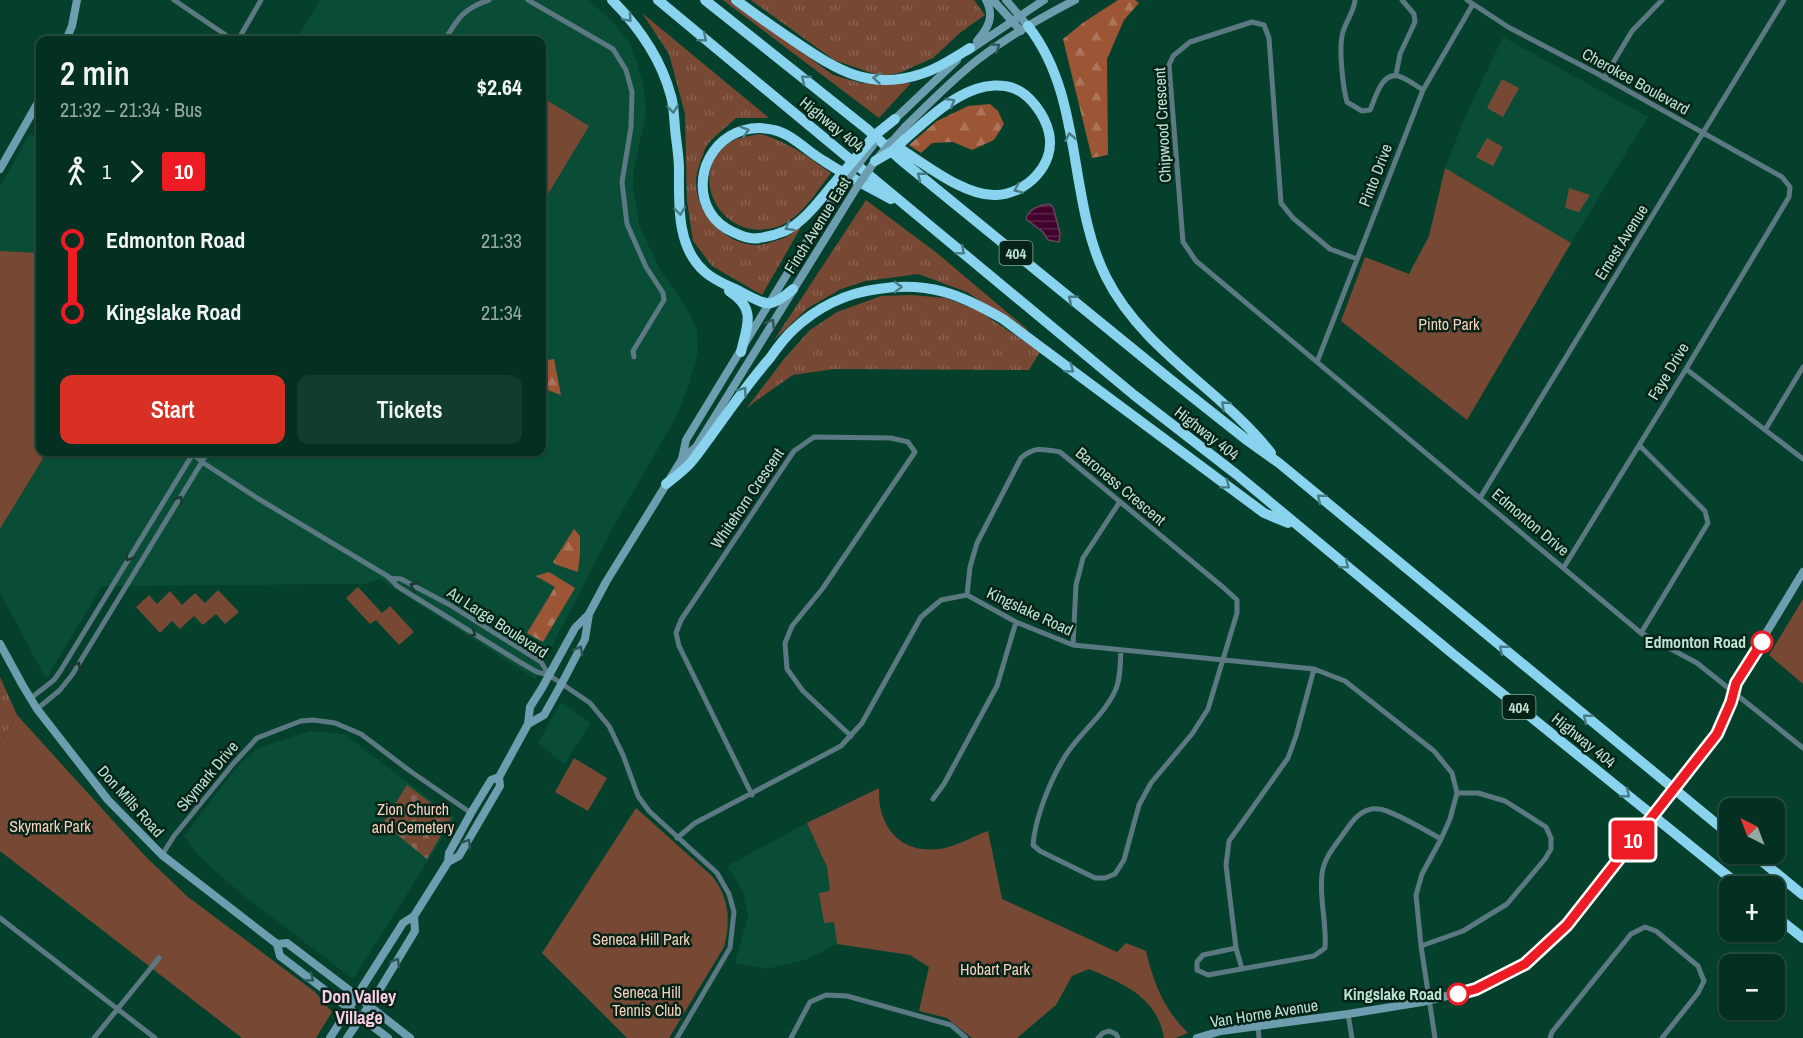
<!DOCTYPE html>
<meta charset="utf-8">
<style>
:root{--surface:#043021;--page:#123c2e;--text:#f1f3f6;--muted:#97a9a5;--line:#254b3f;--accent:#d93025}
body{margin:0;font-family:"Archivo Narrow",sans-serif;background:var(--page);color:var(--text);height:100vh;display:flex;flex-direction:column;font-size:22px;white-space:nowrap}
*{box-sizing:border-box;margin:0}
p{font-size:20px;color:var(--muted)}
.icon{flex:none;width:33px;height:33px;fill:none;stroke:currentColor;stroke-width:2;stroke-linecap:round;stroke-linejoin:round}
.map{position:relative;flex:1;overflow:hidden}
.sheet{position:absolute;left:36px;top:36px;width:510px;height:420px;display:flex;flex-direction:column;background:var(--surface);border-radius:12px;box-shadow:0 2px 4px #0004,0 0 0 2px var(--line)}
.sheet>*{flex:none}
.badge{padding:0 12px;border-radius:4px;font-size:21px;line-height:39px}
.needle{width:39px;rotate:318deg}
.tools{position:absolute;left:1719px;top:798px;display:grid;gap:12px}
.tools a{display:grid;place-items:center;width:66px;height:66px;border-radius:12px;background:var(--surface);box-shadow:0 2px 4px #0004,0 0 0 2px var(--line);font-size:30px}
.map>.badge{position:absolute;translate:-50% -50%;box-shadow:0 0 0 3px #fff}
.legs{display:flex;align-items:center;gap:9px;height:66px;padding:0 24px;font-size:20px}
.legs p{margin-inline-start:auto}
.head{display:flex;align-items:center;justify-content:space-between;height:102px;padding:0 24px}
h1{font-size:33px;font-weight:600;line-height:45px}
.action{display:flex;gap:12px;margin-top:auto;padding:12px 24px}
.action a{flex:1;height:69px;border-radius:12px;background:var(--accent);color:#fff;font-size:24px;font-weight:600;line-height:69px;text-align:center}
.action a+a{background:var(--page);color:var(--text)}
ul{padding:0 24px;list-style:none}
li{display:flex;align-items:center;gap:21px;height:72px;font-size:22px}
li i{display:grid;place-items:center;width:9px;height:100%;margin:0 8px;background:currentColor}
li i::after{content:'';width:15px;height:15px;margin:-8px;border:4px solid;border-radius:50%;background:var(--surface)}
li p{margin-inline-start:auto}
li:first-child i{background:linear-gradient(#0000 50%,currentColor 0)}
li:last-child i{background:linear-gradient(currentColor 50%,#0000 0)}
.map>svg:first-child{display:block}
</style>
<div class="map">
<svg width="1803" height="1038" viewBox="0 0 1803 1038">
<defs>
<pattern id="grass-tufts" width="24" height="20" patternUnits="userSpaceOnUse" patternTransform="scale(1.5)"><rect width="24" height="20" fill="#774935"/><path d="M3 7l-1-3M5 7V3M7 7l1-3M15 17l-1-3M17 17v-4M19 17l1-3" fill="none" stroke="#896351"/></pattern>
<pattern id="forest-firs" width="22" height="20" patternUnits="userSpaceOnUse" patternTransform="scale(1.5)"><rect width="22" height="20" fill="#9c5535"/><path d="M5 1l3.5 6h-7zM16 11l3.5 6h-7z" fill="#ac755b"/></pattern>
<pattern id="cemetery-stones" width="16" height="16" patternUnits="userSpaceOnUse" patternTransform="scale(1.5)"><rect width="16" height="16" fill="#774935"/><path d="M2 7V4a2 2 0 0 1 4 0v3zM10 15v-3a2 2 0 0 1 4 0v3z" fill="#896351"/></pattern>
<pattern id="water-rules" width="6" height="5" patternUnits="userSpaceOnUse" patternTransform="scale(1.5)"><rect width="6" height="5" fill="#41022e"/><path d="M0 2.5h6" fill="none" stroke="#5b274b"/></pattern>
</defs>
<rect width="100%" height="100%" fill="#05402c"/>
<!-- built -->
<path fill="#094d37" d="M320,0H588L612,21L631,45L644,86L646,113L634,169L633,189L640,227L659,268L686,307L697,329L698,353L688,387L676,417L617,520L535,679L380,579L364,584L102,586L46,679L0,592V529L47,452H542V40H296Z
M1503,37L1648,117L1571,243L1445,168L1465,117Z
M30,133L40,140V253L0,251V187Z
M561,702L591,723L564,764L538,743Z
M311,731L344,734L455,818L353,979L245,897L201,858L184,836L240,763L258,748Z
M807,823L827,867L837,944L807,959L766,969L735,963L748,916L743,891L727,866Z"/>
<!-- grass -->
<path fill="url(#grass-tufts)" d="M723,0H730L833,75L861,83L886,84L911,83L879,118Z
M751,0H974L985,15L961,32L933,58L899,73L880,76L834,60Z
M642,13L769,118H736C728,126 711,138 706,147C703,154 699,165 697,173C690,206 720,242 753,245C761,246 776,241 784,238C792,235 799,226 805,220L762,295L712,266L693,241L687,202L685,114L669,54Z
M760,134C787,141 808,157 831,173C817,191 804,213 784,224C779,227 773,228 767,229C718,237 687,172 729,143C738,137 749,136 760,134Z
M866,200L937,253L1028,330L1026,332L967,292L918,274L866,281L841,289L808,308L774,340Z
M911,295L946,298L979,311L1040,352L1029,370L834,369L793,375L757,400L746,409L784,359L810,330L837,312L881,296Z
M0,677L17,715L0,744Z"/>
<!-- forest -->
<path fill="url(#forest-firs)" d="M1118,0H1135L1139,3L1124,20L1107,59L1108,155L1092,158L1063,39L1084,22Z
M990,104L998,111L1004,124L994,140L972,150L953,142L932,143L921,153L909,145L937,121L968,106Z
M554,359L561,395L542,388V361Z
M574,529L580,536V553L578,572L557,565L553,562Z
M549,572L575,588L543,642L527,633L555,587L536,576Z"/>
<!-- cemetery -->
<path fill="url(#cemetery-stones)" d="M407,785L451,818L427,859L383,823Z"/>
<!-- park -->
<path fill="#774935" d="M1502,79L1519,88L1503,117L1487,108Z
M542,97L589,126L542,204Z
M1487,138L1503,147L1493,166L1476,157Z
M1445,168L1571,243L1467,420L1341,321L1365,257L1409,274L1429,236Z
M1569,188L1590,195L1579,212L1565,208Z
M0,251L40,253V452H47L0,529Z
M358,587L382,613L390,606L414,632L399,645L376,620L370,624L346,598Z
M218,590L239,612L225,624L216,614L203,625L194,616L180,629L172,621L160,633L136,607L149,595L157,604L170,591L182,605L195,593L205,603Z
M1803,599V684L1769,655Z
M17,715L145,856L188,897L315,992L332,1012L316,1038H242L0,851V744Z
M574,758L607,778L588,811L555,792Z
M879,788C879,795 879,804 881,811C890,842 914,854 945,848C959,845 974,836 988,831L1002,899L1117,952L1126,943L1146,951C1154,984 1163,1008 1188,1033L1175,1038H1164C1157,997 1124,984 1089,969L1072,976L1056,1005L1017,1038H972L947,1018L919,1011L929,967L910,955L837,944L834,922L824,923L819,893L830,891L827,867L807,823Z
M636,808L712,876C729,897 731,920 724,947L669,1038H627L542,953Z"/>
<!-- water -->
<path fill="url(#water-rules)" stroke="#67455f" stroke-width="1.5" d="M1049,204L1053,207L1060,233L1059,242L1048,240L1043,232L1026,219C1028,209 1040,205 1049,204Z"/>
<g fill="none" stroke-linecap="round" stroke-linejoin="round">
<!-- street -->
<path stroke="#5b7883" stroke-width="5" d="M174,0L233,40
M528,0L613,49L626,70L632,92L631,127L622,182L627,224L646,267L663,293L664,300L633,351L634,357
M1355,0C1354,13 1344,23 1342,36C1339,51 1343,88 1347,102L1362,111L1370,110C1375,100 1381,72 1398,76C1406,78 1415,85 1423,90
M1467,0L1508,27L1598,74L1782,177L1790,187L1789,197L1686,369L1564,567
M238,40L261,0
M445,40C457,19 464,8 489,0
M1396,75L1400,54L1415,22L1414,14L1402,0
M1604,78L1632,31L1662,0
M1357,259L1330,249L1293,218L1281,203L1269,38L1264,25L1252,22L1190,42L1173,56L1169,65L1183,242L1196,261L1641,633L1697,663L1803,748
M1317,362L1423,90L1473,4
M1686,369L1803,459
M1765,430L1803,367
M1639,445L1705,511L1708,523L1641,633
M192,453L202,462L257,498L389,577L397,586L523,664L537,672L549,675L590,703L609,726L623,755L638,796L649,811L717,873L729,894L734,912L730,948L677,1038
M1480,498L1784,0
M389,578L401,579L450,605L541,662L549,675
M967,595L970,567L977,543L1021,458C1035,446 1043,449 1060,452L1224,588L1237,600V613L1208,709L1192,734L1151,783L1139,805L1124,860L1115,874L1105,878H1095L1040,851L1033,845C1035,818 1050,781 1064,758C1078,734 1103,717 1115,691C1121,679 1120,663 1121,650
M1073,645L1076,585L1083,558L1119,503
M31,698L54,680L61,670L194,452
M37,709L60,690L72,675L208,452
M752,795L679,646L676,633L681,620L794,451L814,437L891,438L908,442L915,452L823,588L792,626L785,643L787,669L803,691L851,736
M933,799L944,784L997,686L1016,622
M677,838L695,823L841,746L862,723L921,617L941,600L967,595L1016,622L1073,645L1314,669L1345,681L1434,751L1452,773L1457,793L1450,819L1441,839L1422,874L1416,895L1421,946L1435,1038
M162,855L174,836L233,764L257,738L301,721L313,720L335,723L361,734L410,771L471,813
M0,918L155,1038
M1421,946L1463,931L1507,904L1545,859L1551,849V838L1546,827L1505,801L1478,793H1457
M1236,948L1203,955L1197,962V970L1208,975L1314,956L1325,948C1327,923 1319,899 1322,874C1324,856 1339,841 1349,826C1356,816 1366,807 1379,809C1390,810 1429,832 1441,839
M1242,969L1236,948L1226,865L1229,841L1288,758L1296,736L1314,669
M1348,1014L1352,1038
M1258,1027L1259,1038
M94,1038L159,958
M791,1038L810,1002L826,995L847,996L951,1025L966,1038
M1098,1038L1103,1033L1109,1031L1116,1034L1118,1038
M1550,1038L1552,1032L1631,934L1645,927L1656,931L1698,966L1704,981L1698,993L1662,1038"/>
<!-- secondary -->
<path stroke="#6e9daf" stroke-width="8" d="M993,0L1021,31
M1006,0L1028,26
M66,40L72,26L77,0
M977,41C988,28 995,17 986,0
M968,51L1044,0
M895,119L957,60
M905,127C930,103 955,76 984,55C1012,34 1044,16 1075,0
M0,169L40,99
M682,459L696,447L857,187
M0,644L23,686L37,709L108,800L162,855L277,944L280,956L388,1038
M528,724L544,715L562,683L585,639L589,614
M1691,769L1717,734L1731,702L1736,683L1803,572
M448,862L449,853L471,813L491,780L499,777
M277,944L287,943L349,990L410,1038
M330,1038L403,923L414,916L448,862L459,856L500,786L499,777L528,724L530,707L542,688L575,628L589,614L606,582L682,459L686,440L837,192
M347,1038L377,994L415,931L414,916
M1197,1038L1221,1031L1348,1014L1422,1002L1476,989L1525,964L1567,925L1640,831"/>
<!-- highway -->
<path stroke="#89d3ef" stroke-width="10" d="M612,0C639,27 661,59 671,96C674,106 674,118 675,128C676,141 679,155 679,169C679,203 676,247 705,272C715,281 729,286 741,292C767,305 769,310 793,289
M658,0L1134,395L1236,474L1453,654L1740,886
M705,0L867,129L901,160L1166,376L1248,441L1279,463L1730,835
M736,0C756,15 776,29 797,43C837,70 870,91 921,74C938,69 955,57 970,48
M1028,26C1084,97 1067,199 1106,277C1143,351 1222,390 1271,453
M891,143C919,159 963,197 996,195C1026,194 1056,165 1049,133C1045,115 1030,94 1013,88C1002,84 987,85 976,89C948,99 927,120 905,139
M831,187C818,202 804,222 785,231C778,234 767,237 759,238C750,240 741,236 733,232C692,214 694,158 730,136C744,128 758,126 774,130C792,134 808,152 824,161C845,175 869,187 891,199
M729,291C757,309 747,325 741,352
M666,484C675,477 686,469 693,460C719,426 742,390 770,358C777,348 784,338 793,330C816,308 846,293 878,289C928,281 960,294 1003,319L1264,513L1288,523
M1753,854L1803,895
M1774,915L1803,938"/>
<!-- secondary-bridge -->
<path stroke="#6e9daf" stroke-width="8" d="M857,187L875,161L905,127
M837,192L873,145
M1640,831L1691,769"/>
<!-- highway-bridge -->
<path stroke="#89d3ef" stroke-width="10" d="M875,161L894,150L905,139
M831,187L875,135L895,119"/>
</g>
<!-- one-way arrows -->
<defs><path id="oneway-chevron" d="M-2-3.5L2.5 0L-2 3.5" fill="none" stroke-width="1.6" stroke-linecap="round" stroke-linejoin="round" transform="scale(1.5)"/></defs>
<g stroke="#487b84">
<use href="#oneway-chevron" transform="translate(628 18) rotate(49)"/>
<use href="#oneway-chevron" transform="translate(703 38) rotate(40)"/>
<use href="#oneway-chevron" transform="translate(877 78) rotate(-175)"/>
<use href="#oneway-chevron" transform="translate(805 79) rotate(-142)"/>
<use href="#oneway-chevron" transform="translate(951 102) rotate(-31)"/>
<use href="#oneway-chevron" transform="translate(673 109) rotate(84)"/>
<use href="#oneway-chevron" transform="translate(745 131) rotate(-16)"/>
<use href="#oneway-chevron" transform="translate(1070 137) rotate(-101)"/>
<use href="#oneway-chevron" transform="translate(921 176) rotate(-141)"/>
<use href="#oneway-chevron" transform="translate(1018 189) rotate(157)"/>
<use href="#oneway-chevron" transform="translate(680 211) rotate(83)"/>
<use href="#oneway-chevron" transform="translate(789 227) rotate(149)"/>
<use href="#oneway-chevron" transform="translate(961 251) rotate(40)"/>
<use href="#oneway-chevron" transform="translate(898 287) rotate(-1)"/>
<use href="#oneway-chevron" transform="translate(1072 299) rotate(-141)"/>
<use href="#oneway-chevron" transform="translate(1070 369) rotate(37)"/>
<use href="#oneway-chevron" transform="translate(743 391) rotate(-53)"/>
<use href="#oneway-chevron" transform="translate(1225 405) rotate(-138)"/>
<use href="#oneway-chevron" transform="translate(1226 485) rotate(37)"/>
<use href="#oneway-chevron" transform="translate(1321 498) rotate(-140)"/>
<use href="#oneway-chevron" transform="translate(1345 565) rotate(40)"/>
<use href="#oneway-chevron" transform="translate(1503 649) rotate(-140)"/>
<use href="#oneway-chevron" transform="translate(1587 718) rotate(-141)"/>
<use href="#oneway-chevron" transform="translate(1626 794) rotate(39)"/>
</g>
<g stroke="#305454">
<use href="#oneway-chevron" transform="translate(996 47) rotate(-35)"/>
<use href="#oneway-chevron" transform="translate(771 323) rotate(-58)"/>
<use href="#oneway-chevron" transform="translate(579 650) rotate(-61)"/>
<use href="#oneway-chevron" transform="translate(467 843) rotate(-58)"/>
<use href="#oneway-chevron" transform="translate(396 962) rotate(-59)"/>
<use href="#oneway-chevron" transform="translate(310 978) rotate(37)"/>
</g>
<g stroke="#1b3833">
<use href="#oneway-chevron" transform="translate(179 500) rotate(-58)"/>
<use href="#oneway-chevron" transform="translate(129 557) rotate(121)"/>
<use href="#oneway-chevron" transform="translate(414 586) rotate(-152)"/>
<use href="#oneway-chevron" transform="translate(472 633) rotate(32)"/>
<use href="#oneway-chevron" transform="translate(77 666) rotate(-59)"/>
</g>
<g fill="none" stroke-linecap="round" stroke-linejoin="round">
<defs>
<path id="line-1" d="M1458,994L1476,989L1525,964L1567,925L1717,734L1731,702L1736,683L1762,642"/>
</defs>
<!-- line-1 casing -->
<use href="#line-1" stroke="#fff" stroke-width="14"/>
<!-- line-1 -->
<use href="#line-1" stroke="#ed1c24" stroke-width="9"/>
</g>
<!-- markers -->
<g fill="#fff" stroke="#ed1c24" stroke-width="3">
<circle cx="1762" cy="642" r="10"/>
<circle cx="1458" cy="994" r="10"/>
</g>
<g text-anchor="middle" dominant-baseline="central" stroke-width="5" stroke-linejoin="round" paint-order="stroke">
<!-- shield labels -->
<g fill="#062318" stroke="#88a899" stroke-width="1.5">
<rect x="999.5" y="241" width="33" height="24" rx="4.5"/>
<rect x="1502.5" y="695" width="33" height="24" rx="4.5"/>
</g>
<g font-size="15" font-weight="bold" fill="#bfe1d0">
<text x="1016" y="253">404</text>
<text x="1519" y="707">404</text>
</g>
<!-- street labels -->
<g font-size="16" fill="#bfe1d0" stroke="#062318">
<text transform="translate(1636 81) rotate(29)">Cherokee Boulevard</text>
<text transform="translate(832 124) rotate(39)">Highway 404</text>
<text transform="translate(1162 125) rotate(-93)">Chipwood Crescent</text>
<text transform="translate(1375 175) rotate(-69)">Pinto Drive</text>
<text transform="translate(817 225) rotate(-58)">Finch Avenue East</text>
<text transform="translate(1621 242) rotate(-58)">Ernest Avenue</text>
<text transform="translate(1668 371) rotate(-59)">Faye Drive</text>
<text transform="translate(1207 433) rotate(38)">Highway 404</text>
<text transform="translate(1121 486) rotate(40)">Baroness Crescent</text>
<text transform="translate(747 498) rotate(-56)">Whitehorn Crescent</text>
<text transform="translate(1531 522) rotate(40)">Edmonton Drive</text>
<text transform="translate(1030 611) rotate(25)">Kingslake Road</text>
<text transform="translate(498 622) rotate(33)">Au Large Boulevard</text>
<text transform="translate(1584 740) rotate(39)">Highway 404</text>
<text transform="translate(207 776) rotate(-50)">Skymark Drive</text>
<text transform="translate(131 801) rotate(48)">Don Mills Road</text>
<text transform="translate(1264 1013) rotate(-9)">Van Horne Avenue</text>
</g>
<!-- park labels -->
<g font-size="16" fill="#f9cfbd" stroke="#062318">
<text x="1449" y="324">Pinto Park</text>
<text x="413" y="809">Zion Church<tspan x="413" dy="18">and Cemetery</tspan></text>
<text x="50" y="826">Skymark Park</text>
<text x="641" y="939">Seneca Hill Park</text>
<text x="995" y="969">Hobart Park</text>
<text x="647" y="992">Seneca Hill<tspan x="647" dy="18">Tennis Club</tspan></text>
</g>
<!-- stop labels -->
<g font-size="16" font-weight="bold" fill="#bfe1d0" stroke="#062318" text-anchor="end">
<text x="1746" y="642">Edmonton Road</text>
<text x="1442" y="994">Kingslake Road</text>
</g>
<!-- neighbourhood labels -->
<g font-size="18" font-weight="bold" fill="#facce5" stroke="#062318">
<text x="359" y="996">Don Valley<tspan x="359" dy="21">Village</tspan></text>
</g>
</g>
</svg>
<div class="tools">
<a><svg class="needle" viewBox="-14 -14 28 28"><path d="M0-13l5 13h-10z" fill="#e53935"/><path d="M0 13l5-13h-10z" fill="#97a9a5"/></svg></a>
<a>+</a>
<a>−</a>
</div>
<b class="badge" style="left:1633px;top:840px;background:#ed1c24;color:#fff">10</b>
<section class="sheet">
<div class="head"><div><h1>2 min</h1><p>21:32 – 21:34 · Bus</p></div><b>$2.64</b></div>
<div class="legs"><svg class="icon" aria-label="walk" viewBox="0 0 24 24"><circle cx="13" cy="4" r="2"/><path d="M13 8l-2 6 4 7M11 14l-3 7M7 12l3-4h3l4 4"/></svg>1<svg class="icon" aria-label="forward" viewBox="0 0 24 24"><path d="M9 5l7 7-7 7"/></svg><b class="badge" style="background:#ed1c24;color:#fff">10</b></div>
<ul>
<li><i style="color:#ed1c24"></i><b>Edmonton Road</b><p>21:33</p></li>
<li><i style="color:#ed1c24"></i><b>Kingslake Road</b><p>21:34</p></li>
</ul>
<div class="action"><a>Start</a><a>Tickets</a></div>
</section>
</div>
